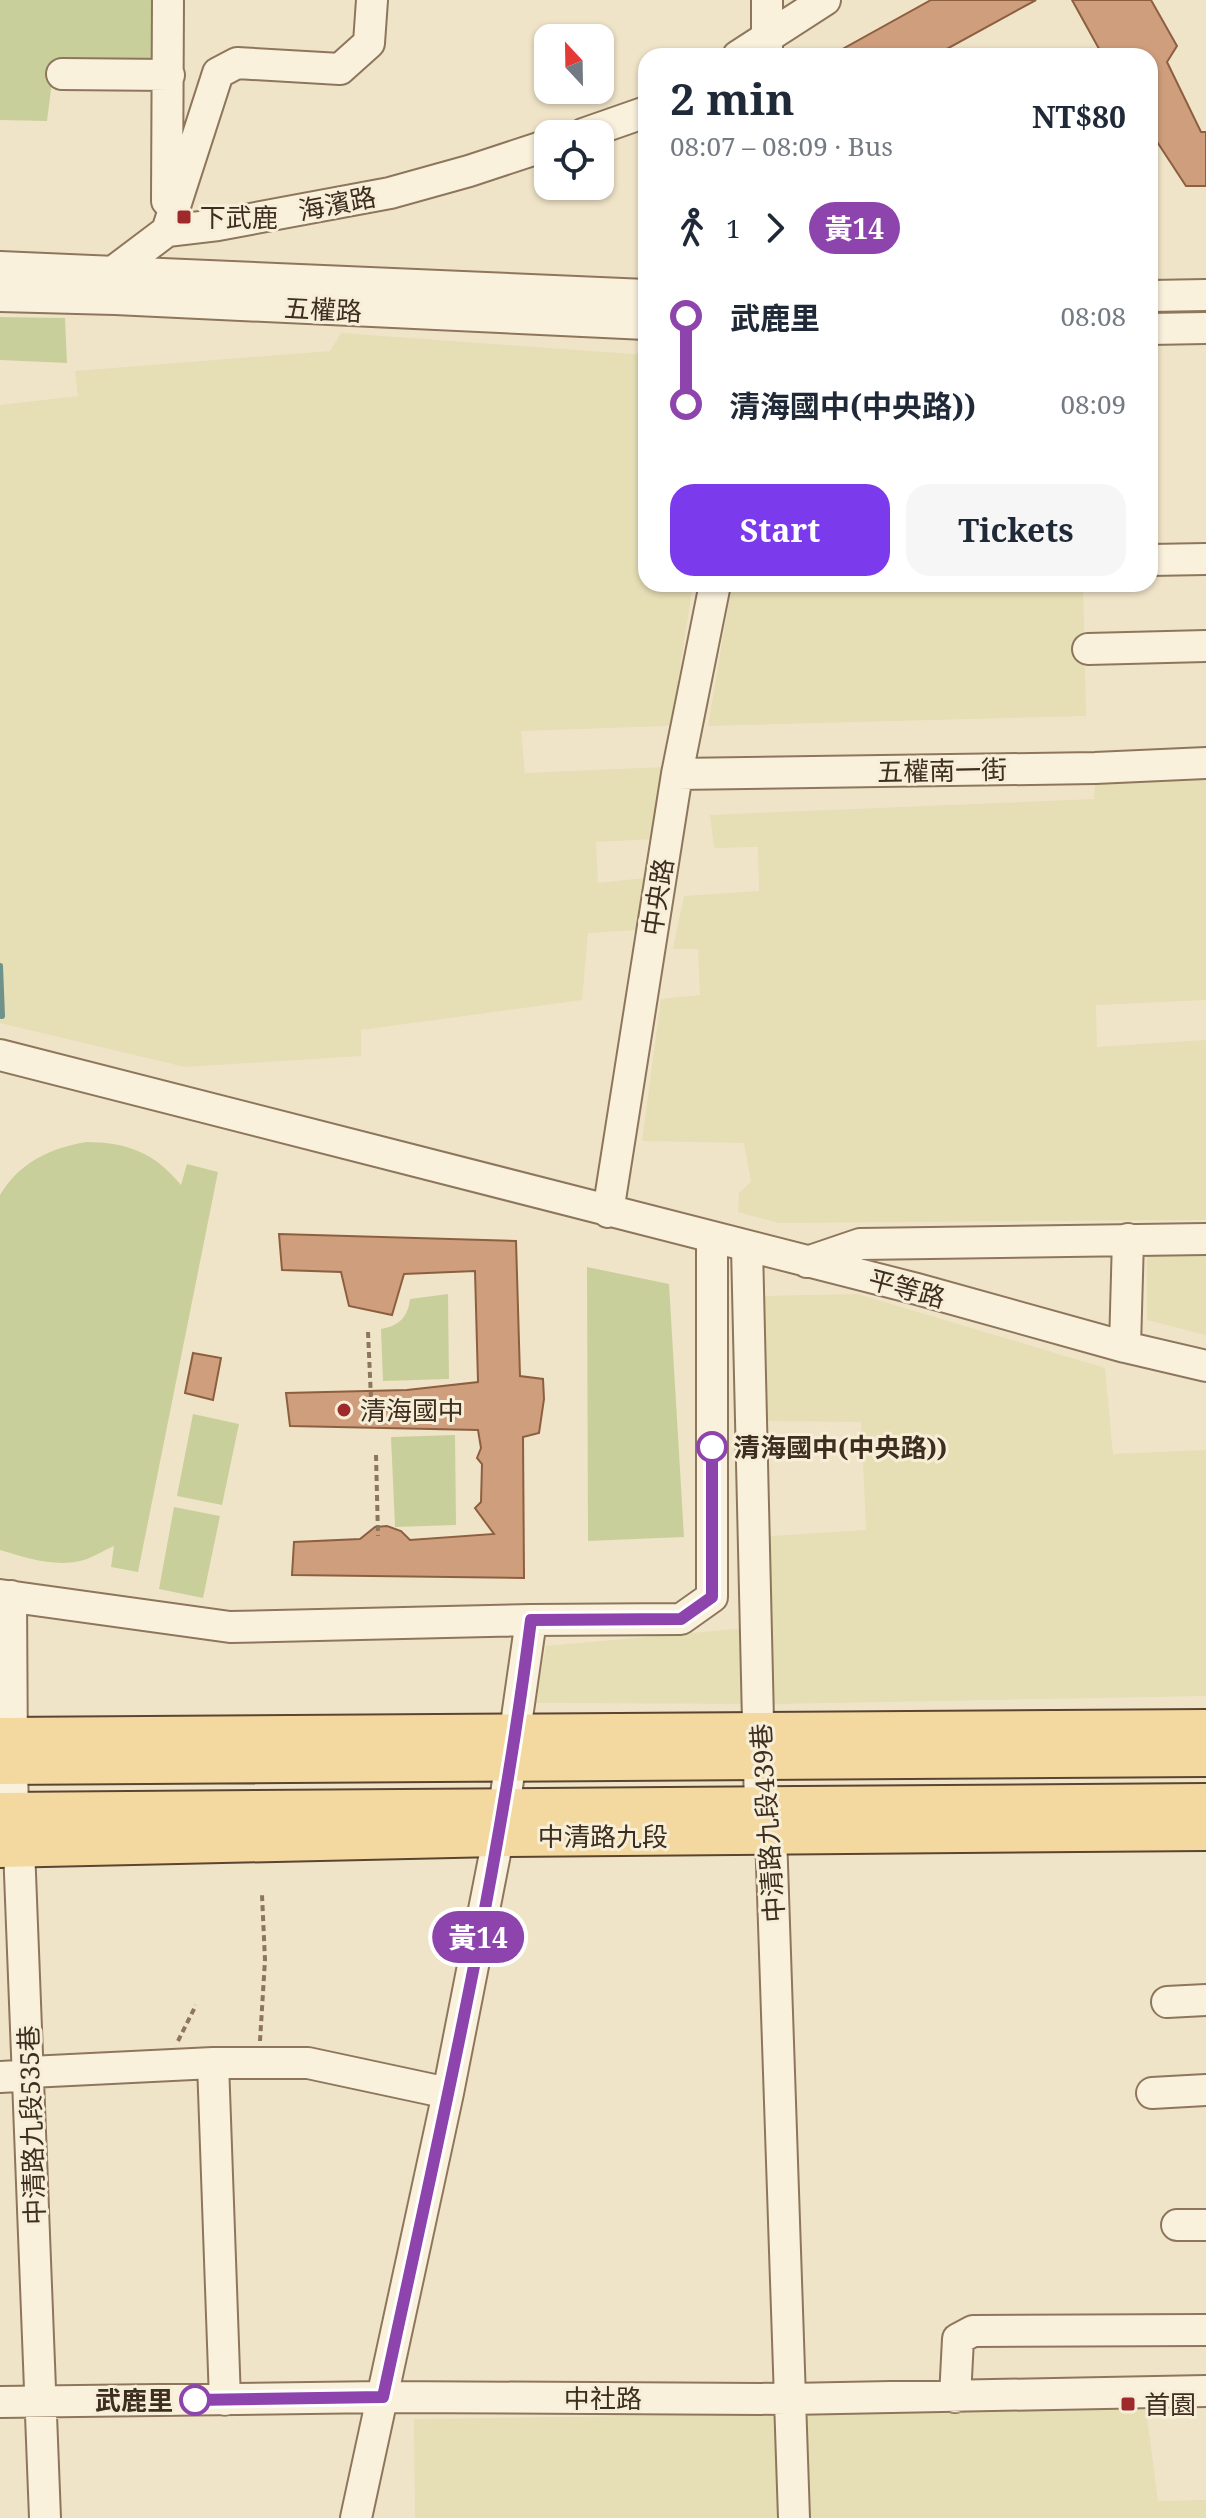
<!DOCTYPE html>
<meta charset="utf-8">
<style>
:root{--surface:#fff;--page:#f6f6f7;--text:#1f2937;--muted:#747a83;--accent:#7c3aed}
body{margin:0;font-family:"Noto Serif","Noto Sans TC",serif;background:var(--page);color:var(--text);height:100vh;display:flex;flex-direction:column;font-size:30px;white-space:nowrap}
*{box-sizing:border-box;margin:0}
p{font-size:26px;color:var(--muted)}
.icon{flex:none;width:44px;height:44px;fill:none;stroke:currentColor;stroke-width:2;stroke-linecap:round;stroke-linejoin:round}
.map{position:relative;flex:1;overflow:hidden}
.side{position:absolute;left:638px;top:48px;width:520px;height:544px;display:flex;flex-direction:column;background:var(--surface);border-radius:24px;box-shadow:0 2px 6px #0004}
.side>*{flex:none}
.badge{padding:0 16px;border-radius:26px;font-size:28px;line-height:52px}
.needle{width:52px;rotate:338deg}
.controls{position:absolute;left:534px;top:24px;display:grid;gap:16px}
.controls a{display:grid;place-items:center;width:80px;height:80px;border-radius:16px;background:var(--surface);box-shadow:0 2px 6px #0004;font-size:40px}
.map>.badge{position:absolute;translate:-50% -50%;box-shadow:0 0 0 4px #fff}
.legs{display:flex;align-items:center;gap:12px;height:88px;padding:0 32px;font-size:26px}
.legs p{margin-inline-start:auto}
.headline{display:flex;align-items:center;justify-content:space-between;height:136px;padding:0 32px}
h1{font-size:44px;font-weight:700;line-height:60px}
.button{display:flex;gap:16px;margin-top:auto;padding:16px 32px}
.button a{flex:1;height:92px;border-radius:24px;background:var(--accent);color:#fff;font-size:32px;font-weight:700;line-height:92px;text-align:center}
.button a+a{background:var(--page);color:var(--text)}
ul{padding:0 32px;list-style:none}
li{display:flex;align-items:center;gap:28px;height:88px;font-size:30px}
li i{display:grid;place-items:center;width:12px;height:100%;margin:0 10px;background:currentColor}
li i::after{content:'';width:20px;height:20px;margin:-10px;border:6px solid;border-radius:50%;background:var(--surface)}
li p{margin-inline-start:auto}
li:first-child i{background:linear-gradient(#0000 50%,currentColor 0)}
li:last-child i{background:linear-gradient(currentColor 50%,#0000 0)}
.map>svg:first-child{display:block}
</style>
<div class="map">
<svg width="1206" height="2518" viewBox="0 0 1206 2518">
<rect width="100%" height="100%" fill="#f0e4c8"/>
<!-- farmland -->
<path fill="#e6deb5" d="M341,333L646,355V584H693L671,726L521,731L525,773L665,767L654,839L596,842L598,883L645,878L637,930L588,933L582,1000L361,1030V1056L185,1067L0,1023V405L78,396L75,371L330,351Z
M732,584H1083L1086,716L708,726Z
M1206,780V1000L1096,1005L1097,1047L1206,1040V1220L779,1223L738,1212L739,1193L751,1182L744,1143L642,1141L661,999L700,995L698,949H673L684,896L759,891L758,847L714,848L710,815L1094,799L1095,782Z
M1147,1253H1206V1335L1147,1320Z
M858,1294L1105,1368L1113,1454L1206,1450V1696L776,1704L535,1703L546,1646L771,1626V1536L866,1530L861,1422L761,1421L756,1296Z
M1146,2409L1158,2501L1206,2500V2518H415L414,2419Z"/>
<!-- green -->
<path fill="#c9cf9b" d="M0,0H159L160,65L54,66L47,121L0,120Z
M0,317L65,318L67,363L0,360Z
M86,1142C127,1142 155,1153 181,1185L187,1164L218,1172L138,1572L111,1567L114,1546C104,1550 94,1557 84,1560C56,1568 27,1558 0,1550V1195C19,1163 50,1148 86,1142Z
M587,1267L669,1284L684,1537L588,1541Z
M448,1294L449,1379L383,1381L381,1329C399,1326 408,1317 410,1299Z
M193,1414L239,1424L222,1505L177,1496Z
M455,1435L456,1525L395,1527L391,1437Z
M174,1507L220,1516L203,1598L159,1589Z"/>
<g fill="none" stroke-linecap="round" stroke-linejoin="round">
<!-- stream -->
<path stroke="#6f938a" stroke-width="6" d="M0,966L2,1016"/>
</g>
<!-- building -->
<path fill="#cf9f7d" stroke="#8d5f41" stroke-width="2" d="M931,0H1036L934,56H830Z
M1072,0H1151L1177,46L1167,62L1201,132H1206V186H1186L1150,131V56H1103Z
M279,1234L516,1241L520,1376L543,1379L544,1399L539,1433L523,1437L524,1578L292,1575L294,1542L360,1539L375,1527L387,1526L401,1531L410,1540L494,1534L475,1508L481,1502L482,1464L477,1458L481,1448L478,1430L290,1426L286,1393L407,1390L478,1382L475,1271L404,1274L392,1315L349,1306L341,1272L282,1270Z
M193,1353L221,1358L213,1400L185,1393Z"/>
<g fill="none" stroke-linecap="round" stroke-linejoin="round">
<defs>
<path id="minor" d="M767,50V0
M738,56L825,0
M62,74L169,75
M583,134L646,112
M167,201L168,0
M167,231L218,73L237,63L340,69L369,43L372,0
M0,267L646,295
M114,271L167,231L218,225L390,193L469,171L548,145
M0,296L115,299L646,324
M1150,296L1206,295
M1150,329L1206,328
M1150,560L1206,559
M1088,649L1206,646
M677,774L1095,768L1206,763
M0,1055L917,1289L1125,1347L1206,1366
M608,1212L677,774L715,584
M747,1247L760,1807L771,1835L794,2518
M807,1262L860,1244L1206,1239
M1125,1347L1128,1239
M0,1595L230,1627L531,1620
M11,1596L12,1765L13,1811L19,1848L45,2518
M1167,2002L1206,2000
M213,2063L225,2400
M0,2077L18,2076L30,2072L213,2063H308L448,2093
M1152,2093L1206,2090
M1177,2225H1206
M955,2397L958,2339L973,2331L1206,2330
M0,2402L383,2397L789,2399L1206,2391
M356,2518L448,2093L504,1808L531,1620L681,1619L712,1597V1238"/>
<path id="major" d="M0,1737L1206,1729
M0,1765L1206,1757
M0,1812L1206,1803
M0,1848L497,1837L1206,1831"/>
</defs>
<!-- minor casing -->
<use href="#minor" stroke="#8d765c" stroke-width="34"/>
<!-- major casing -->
<use href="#major" stroke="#5b4430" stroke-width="42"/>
<!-- path -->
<path stroke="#8d765c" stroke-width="4" stroke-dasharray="6 4" stroke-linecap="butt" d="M368,1332L371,1398
M376,1455L378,1536
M178,2041L196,2005
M260,2041L265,1960L262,1895"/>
<!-- minor -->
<use href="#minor" stroke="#faf1dc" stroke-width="30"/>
<!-- major -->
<use href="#major" stroke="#f3d9a0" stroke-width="38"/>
</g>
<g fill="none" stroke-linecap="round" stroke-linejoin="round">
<defs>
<path id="line-1" d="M195,2400L383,2397C438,2140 498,1882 531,1620L681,1619L712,1597V1447"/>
</defs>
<!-- line-1 casing -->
<use href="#line-1" stroke="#fff" stroke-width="18"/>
<!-- line-1 -->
<use href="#line-1" stroke="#8e44ad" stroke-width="12"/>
</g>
<!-- markers -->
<g fill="#9e2a2b" stroke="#f7eed8" stroke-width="3">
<rect x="176" y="209" width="16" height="16" rx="4"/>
<circle cx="344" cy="1410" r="8"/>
<rect x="1120" y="2396" width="16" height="16" rx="4"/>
</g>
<g fill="#fff" stroke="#8e44ad" stroke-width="4">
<circle cx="712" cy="1447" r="14"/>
<circle cx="195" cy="2400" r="14"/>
</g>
<g text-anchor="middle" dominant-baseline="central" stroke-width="6" stroke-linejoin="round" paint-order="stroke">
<!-- street labels -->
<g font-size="26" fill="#3d2e20" stroke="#f7eed8">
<text transform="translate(337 203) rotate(-11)">海濱路</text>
<text transform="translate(323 309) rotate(3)">五權路</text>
<text transform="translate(942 770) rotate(-1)">五權南一街</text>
<text transform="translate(657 897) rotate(-81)">中央路</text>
<text transform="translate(907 1288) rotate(15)">平等路</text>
<text transform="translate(767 1823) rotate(-94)">中清路九段439巷</text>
<text x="603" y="1836">中清路九段</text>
<text transform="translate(31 2125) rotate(-92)">中清路九段535巷</text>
<text x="603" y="2398">中社路</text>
</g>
<!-- poi labels -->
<g font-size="26" fill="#3d2e20" stroke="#f7eed8" text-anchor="start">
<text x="200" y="217">下武鹿</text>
<text x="360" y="1410">清海國中</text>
<text x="1144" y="2404">首園</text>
</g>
<!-- stop labels -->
<g font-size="26" font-weight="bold" fill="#3d2e20" stroke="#f7eed8" text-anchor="start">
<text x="734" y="1447">清海國中(中央路))</text>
<text x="173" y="2400" text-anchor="end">武鹿里</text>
</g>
</g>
</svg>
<div class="controls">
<a><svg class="needle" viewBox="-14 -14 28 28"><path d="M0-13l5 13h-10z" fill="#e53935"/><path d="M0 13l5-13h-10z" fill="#747a83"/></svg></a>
<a><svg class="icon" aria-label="locate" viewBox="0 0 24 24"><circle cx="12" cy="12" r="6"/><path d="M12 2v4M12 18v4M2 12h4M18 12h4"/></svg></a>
</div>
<b class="badge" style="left:478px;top:1937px;background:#8e44ad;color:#fff">黃14</b>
<section class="side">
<div class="headline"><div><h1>2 min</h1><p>08:07 – 08:09 · Bus</p></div><b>NT$80</b></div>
<div class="legs"><svg class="icon" aria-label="walk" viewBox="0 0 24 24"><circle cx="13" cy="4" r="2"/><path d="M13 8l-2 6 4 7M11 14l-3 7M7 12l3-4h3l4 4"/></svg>1<svg class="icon" aria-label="forward" viewBox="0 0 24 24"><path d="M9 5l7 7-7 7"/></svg><b class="badge" style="background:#8e44ad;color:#fff">黃14</b></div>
<ul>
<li><i style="color:#8e44ad"></i><b>武鹿里</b><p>08:08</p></li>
<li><i style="color:#8e44ad"></i><b>清海國中(中央路))</b><p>08:09</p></li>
</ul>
<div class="button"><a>Start</a><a>Tickets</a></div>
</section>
</div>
